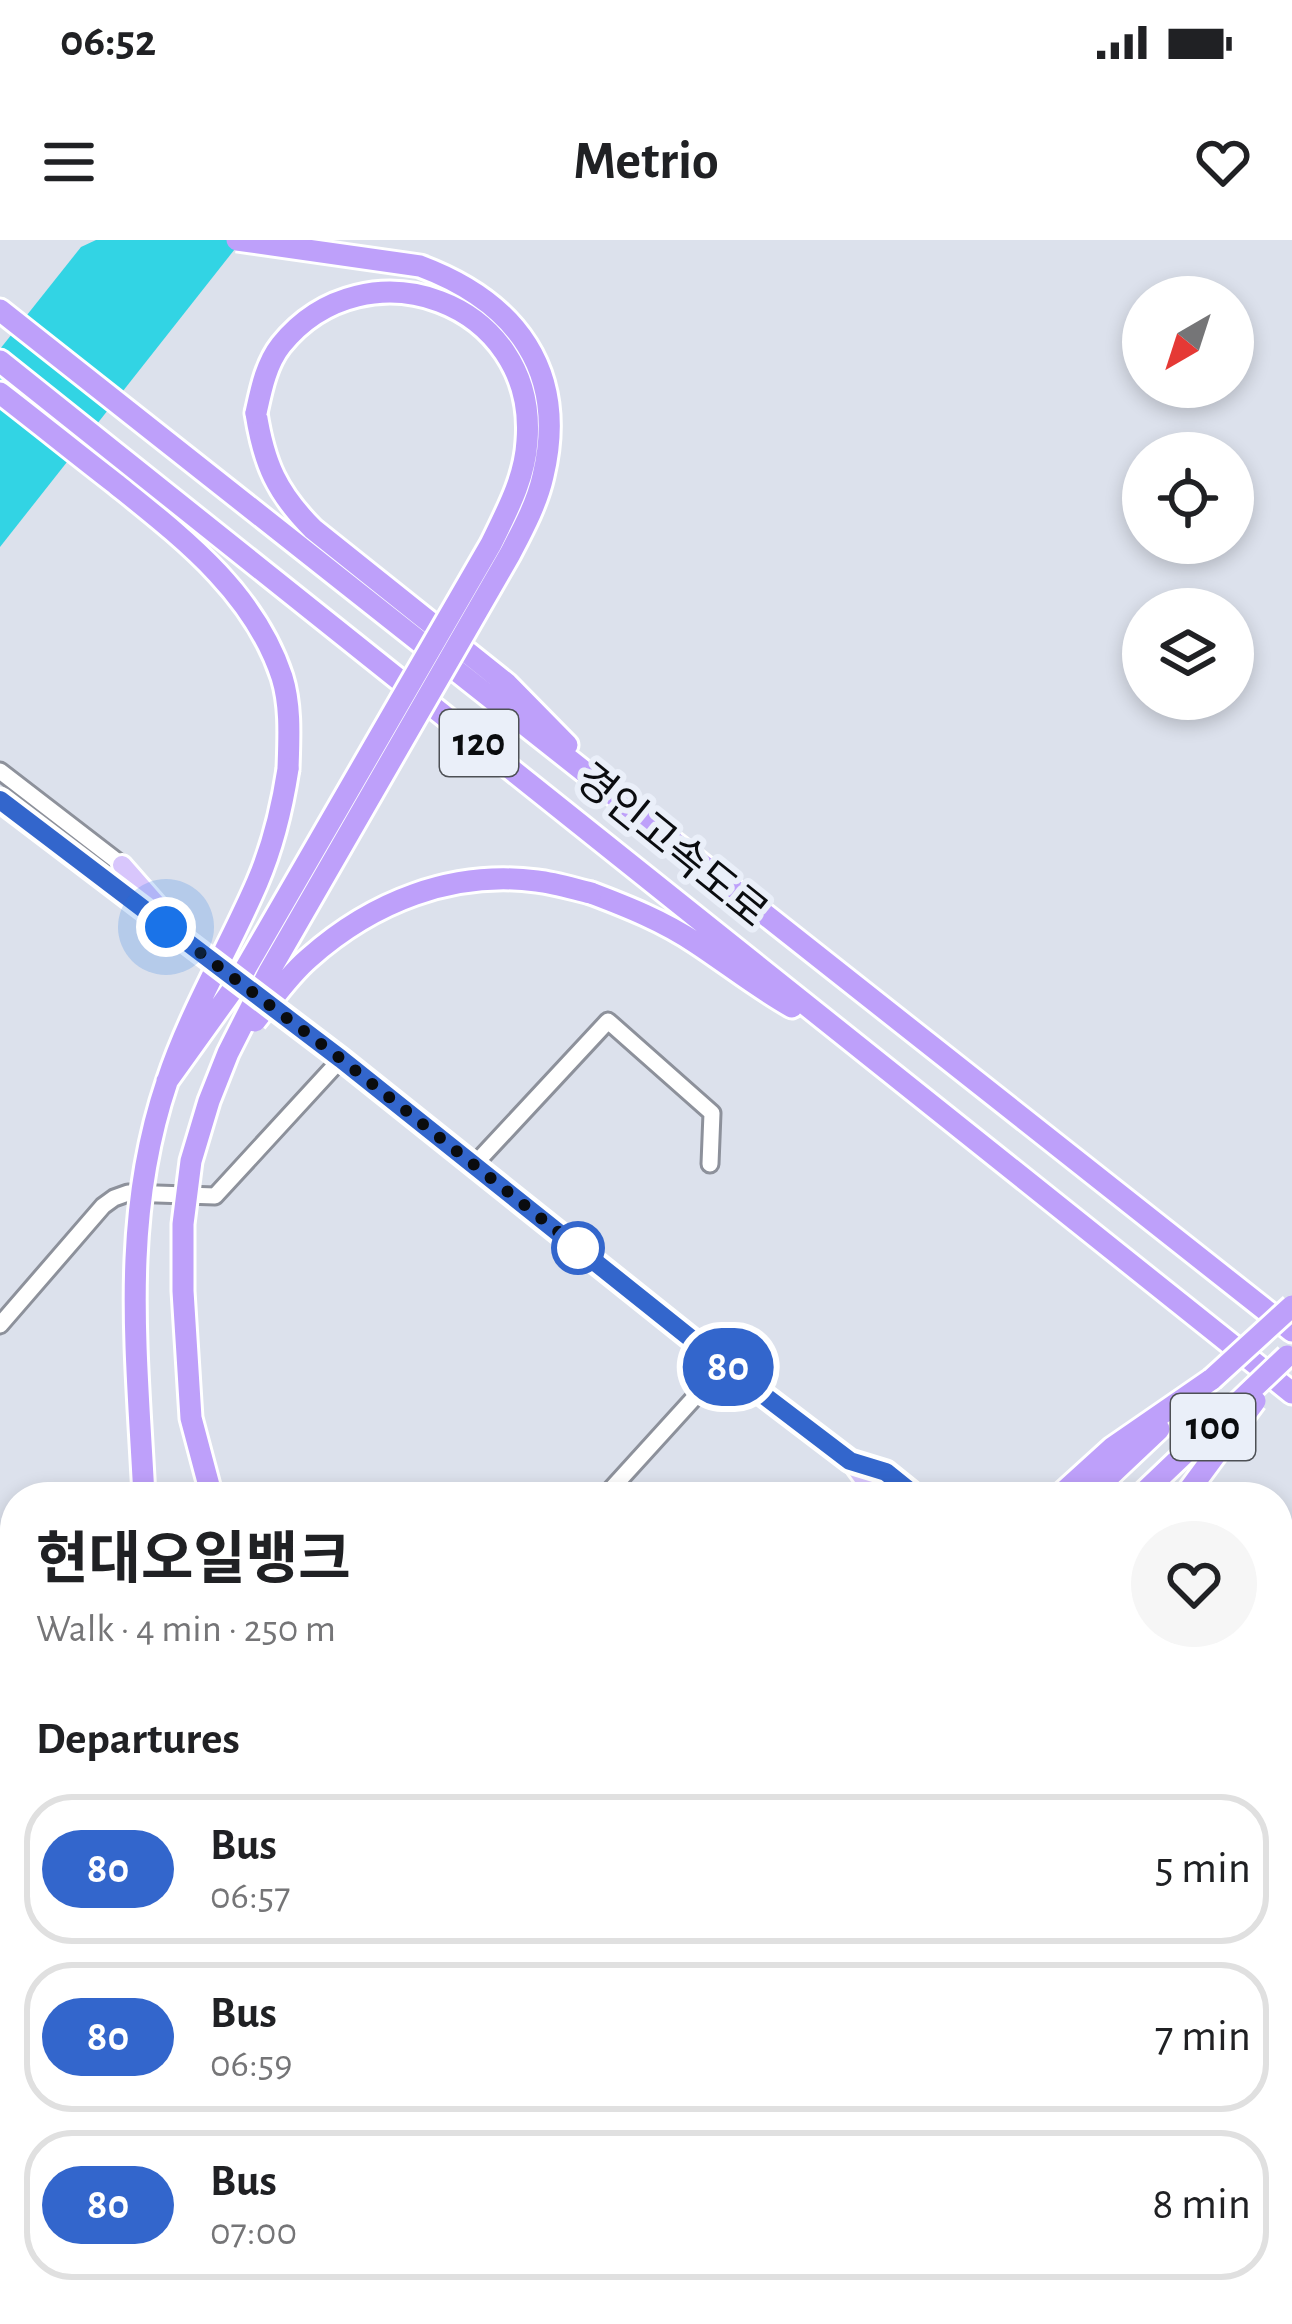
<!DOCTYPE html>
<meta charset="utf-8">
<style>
:root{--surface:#fff;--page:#f6f6f6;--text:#202124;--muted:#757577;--line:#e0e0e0}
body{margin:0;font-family:"Alegreya Sans","Noto Sans KR",sans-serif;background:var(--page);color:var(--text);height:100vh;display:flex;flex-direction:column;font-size:45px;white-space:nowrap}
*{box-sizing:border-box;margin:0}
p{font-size:39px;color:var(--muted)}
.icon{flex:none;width:66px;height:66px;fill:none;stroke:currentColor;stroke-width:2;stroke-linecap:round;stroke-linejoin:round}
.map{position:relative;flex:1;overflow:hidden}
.drawer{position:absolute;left:0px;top:1242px;width:1293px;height:843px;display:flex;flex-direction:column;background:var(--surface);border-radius:48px 48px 0 0;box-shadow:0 6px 18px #0003}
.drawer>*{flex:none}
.badge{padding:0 24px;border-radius:39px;font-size:42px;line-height:78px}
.needle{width:78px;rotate:219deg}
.fabs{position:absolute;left:1122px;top:36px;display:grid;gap:24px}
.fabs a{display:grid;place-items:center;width:132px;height:132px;border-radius:50%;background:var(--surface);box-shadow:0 6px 18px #0003;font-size:60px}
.you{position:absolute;width:60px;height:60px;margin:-30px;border:9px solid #fff;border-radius:50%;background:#1a73e8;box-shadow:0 0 0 18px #1a73e833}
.map>.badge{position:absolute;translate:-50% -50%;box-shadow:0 0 0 6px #fff}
h2{padding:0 36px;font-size:45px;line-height:108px}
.round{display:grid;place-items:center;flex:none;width:126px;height:126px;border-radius:63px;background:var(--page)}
.overview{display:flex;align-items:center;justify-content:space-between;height:204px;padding:0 36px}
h1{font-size:57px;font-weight:700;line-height:90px}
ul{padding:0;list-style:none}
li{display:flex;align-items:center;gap:36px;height:150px;margin:0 24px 18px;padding:0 12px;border:6px solid var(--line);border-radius:48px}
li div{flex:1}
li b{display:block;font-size:45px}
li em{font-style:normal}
li .badge{min-width:132px;font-weight:700;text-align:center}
.status{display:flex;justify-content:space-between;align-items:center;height:84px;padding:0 60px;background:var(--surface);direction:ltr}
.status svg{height:33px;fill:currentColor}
header{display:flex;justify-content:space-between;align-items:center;height:156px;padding:0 36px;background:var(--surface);font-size:54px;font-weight:700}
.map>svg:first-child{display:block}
</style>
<div class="status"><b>06:52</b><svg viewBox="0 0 49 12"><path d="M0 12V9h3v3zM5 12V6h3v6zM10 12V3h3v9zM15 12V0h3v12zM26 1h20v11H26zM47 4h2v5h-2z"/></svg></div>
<header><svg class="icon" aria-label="menu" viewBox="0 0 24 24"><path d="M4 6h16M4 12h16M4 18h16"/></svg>Metrio<svg class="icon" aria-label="heart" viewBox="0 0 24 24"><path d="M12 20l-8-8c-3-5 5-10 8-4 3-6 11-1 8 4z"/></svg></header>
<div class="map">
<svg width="1292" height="2084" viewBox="0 0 1292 2084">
<rect width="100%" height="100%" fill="#dce1ec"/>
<!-- water -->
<path fill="#32d4e4" d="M96,0H242L0,307V109L81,7Z"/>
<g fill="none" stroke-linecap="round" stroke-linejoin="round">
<defs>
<path id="minor" d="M0,531L122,625
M474,925L608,781L712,873L710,924
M0,1085L103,966L114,958L128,953L215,956L341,819
M604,1257L724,1125
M0,1771L15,1784
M1278,2047L1292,2032
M1244,2084L1257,2070"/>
<path id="major" d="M0,560L341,819L724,1125L851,1221L886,1232L917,1257
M122,625L172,682
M851,1221L877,1257
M1278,1545L1292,1556
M1278,1579L1292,1586"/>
<path id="highway" d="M0,70L1292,1091
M0,121L1292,1153
M0,153C39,183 77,214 116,244C183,298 254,352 282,437C291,466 289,498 288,529
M256,173C264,224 277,253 313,289L507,444L567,505
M591,653C628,667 663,681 696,703C728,724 758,748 792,767
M1058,1257L1112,1208L1212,1139
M1087,1257L1159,1189
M246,2084L249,2070
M308,2084L318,2070
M351,2084L361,2070
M470,2084L481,2070"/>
</defs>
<!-- minor casing -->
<use href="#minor" stroke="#8d919b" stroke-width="21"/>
<!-- major casing -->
<use href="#major" stroke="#fff" stroke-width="24"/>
<!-- highway casing -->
<use href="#highway" stroke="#fff" stroke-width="27"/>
<!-- minor -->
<use href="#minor" stroke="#fff" stroke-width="15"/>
<!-- major -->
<use href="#major" stroke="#d8c6fc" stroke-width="18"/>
<!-- highway -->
<use href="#highway" stroke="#bea0fa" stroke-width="21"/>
<defs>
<path id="highway-bridge" d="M255,781C273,759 288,736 309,718C372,662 452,630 537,641C555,643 574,649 591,653
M167,841L236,745L491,304C507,271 525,238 527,201C538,62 366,0 281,105C266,124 261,150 256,173
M1212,1139L1292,1066
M144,1257C137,1114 120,981 167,842C190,772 228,710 257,643C273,606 282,568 288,529
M212,1257L191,1178L183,1051V984L191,921L209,861L228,813L269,732L510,314C523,289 537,263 543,236C568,131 516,62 420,26L237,0
M1139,1257L1287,1116
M1184,1257L1255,1161"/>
</defs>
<!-- highway-bridge casing -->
<use href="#highway-bridge" stroke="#fff" stroke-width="27" stroke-linecap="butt"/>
<!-- highway-bridge -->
<use href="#highway-bridge" stroke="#bea0fa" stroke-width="21"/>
</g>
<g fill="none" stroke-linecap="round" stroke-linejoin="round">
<defs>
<path id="line" d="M0,560L341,819L724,1125L850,1221L886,1232L917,1257"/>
</defs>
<!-- line casing -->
<use href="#line" stroke="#fff" stroke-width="27"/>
<!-- line -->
<use href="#line" stroke="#36c" stroke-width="18"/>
<!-- walk -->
<path stroke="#0a0c0f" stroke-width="12" stroke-dasharray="0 21.6" d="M166,687L341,819L581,1010L578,1008"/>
</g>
<!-- markers -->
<circle fill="#fff" stroke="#36c" stroke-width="6" cx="578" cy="1008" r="24"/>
<g text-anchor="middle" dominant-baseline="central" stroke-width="12" stroke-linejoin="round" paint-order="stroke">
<!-- shield labels -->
<g fill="#eaeff9" stroke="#4d5055" stroke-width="3">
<rect x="440" y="470" width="78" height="66" rx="9"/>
<rect x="1171" y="1154" width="84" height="66" rx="9"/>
</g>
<g font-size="39" font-weight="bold" fill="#0a0c0f">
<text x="479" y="503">120</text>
<text x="1213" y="1187">100</text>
</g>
<!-- street labels -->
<g font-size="42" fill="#0a0c0f" stroke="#eaeff9">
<text transform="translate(671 606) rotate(39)">경인고속도로</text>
</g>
</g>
</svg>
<div class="fabs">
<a><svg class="needle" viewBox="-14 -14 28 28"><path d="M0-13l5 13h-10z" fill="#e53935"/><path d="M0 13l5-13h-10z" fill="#757577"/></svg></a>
<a><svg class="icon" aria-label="locate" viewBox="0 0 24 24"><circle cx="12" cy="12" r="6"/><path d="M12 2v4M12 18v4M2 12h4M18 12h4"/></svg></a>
<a><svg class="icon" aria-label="layers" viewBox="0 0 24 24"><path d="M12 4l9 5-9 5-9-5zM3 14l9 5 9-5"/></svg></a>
</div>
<div class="you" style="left:166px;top:687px"></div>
<b class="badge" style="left:728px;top:1127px;background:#36c;color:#fff">80</b>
<section class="drawer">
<div class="overview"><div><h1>현대오일뱅크</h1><p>Walk · 4 min · 250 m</p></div><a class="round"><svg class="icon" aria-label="heart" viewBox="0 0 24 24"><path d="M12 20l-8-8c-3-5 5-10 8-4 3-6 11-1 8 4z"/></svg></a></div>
<h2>Departures</h2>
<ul>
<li><span class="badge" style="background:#36c;color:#fff">80</span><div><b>Bus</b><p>06:57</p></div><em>5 min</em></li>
<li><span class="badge" style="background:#36c;color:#fff">80</span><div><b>Bus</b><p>06:59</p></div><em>7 min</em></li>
<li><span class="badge" style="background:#36c;color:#fff">80</span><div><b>Bus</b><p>07:00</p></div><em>8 min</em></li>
</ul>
</section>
</div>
